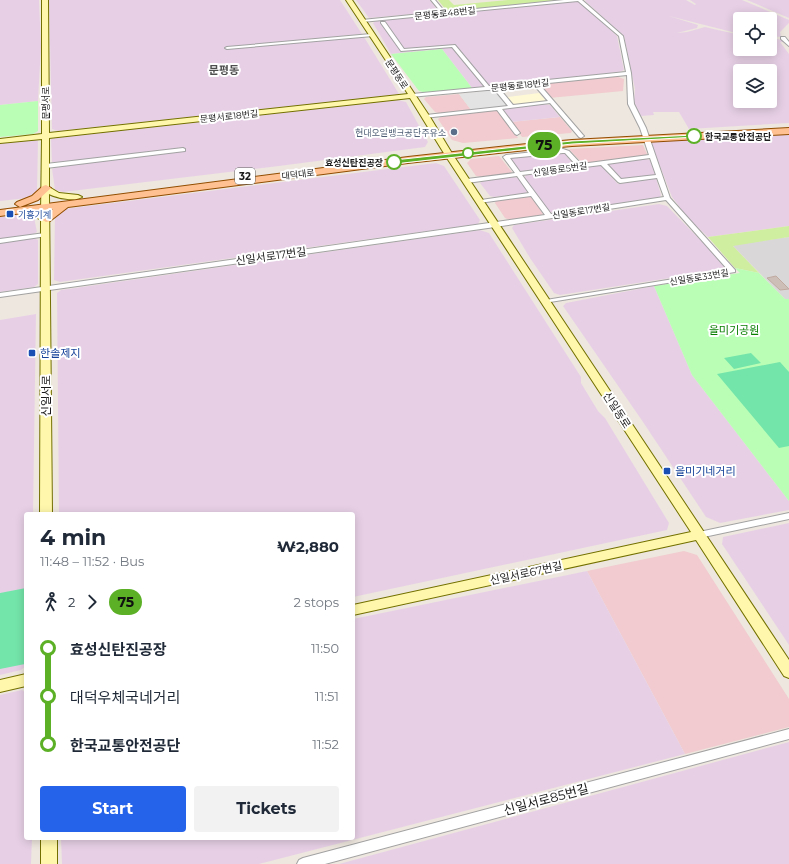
<!DOCTYPE html>
<meta charset="utf-8">
<style>
:root{--surface:#fff;--page:#f2f2f3;--text:#1f2937;--muted:#747a83;--accent:#2563eb}
body{margin:0;font-family:Montserrat,"Noto Sans KR",sans-serif;background:var(--page);color:var(--text);height:100vh;display:flex;flex-direction:column;font-size:15px;white-space:nowrap}
*{box-sizing:border-box;margin:0}
p{font-size:13px;color:var(--muted)}
.icon{flex:none;width:22px;height:22px;fill:none;stroke:currentColor;stroke-width:2;stroke-linecap:round;stroke-linejoin:round}
.map{position:relative;flex:1;overflow:hidden}
.sheet{position:absolute;left:24px;top:512px;width:331px;height:328px;display:flex;flex-direction:column;background:var(--surface);border-radius:4px;box-shadow:0 2px 10px #0003}
.sheet>*{flex:none}
.badge{padding:0 8px;border-radius:13px;font-size:14px;line-height:26px}
.buttons{position:absolute;left:733px;top:12px;display:grid;gap:8px}
.buttons a{display:grid;place-items:center;width:44px;height:44px;border-radius:4px;background:var(--surface);box-shadow:0 2px 10px #0003;font-size:20px}
.map>.badge{position:absolute;translate:-50% -50%;box-shadow:0 0 0 2px #fff}
.legs{display:flex;align-items:center;gap:6px;height:44px;padding:0 16px;font-size:13px}
.legs p{margin-inline-start:auto}
.headline{display:flex;align-items:center;justify-content:space-between;height:68px;padding:0 16px}
h1{font-size:22px;font-weight:700;line-height:30px}
.primary-button{display:flex;gap:8px;margin-top:auto;padding:8px 16px}
.primary-button a{flex:1;height:46px;border-radius:4px;background:var(--accent);color:#fff;font-size:16px;font-weight:700;line-height:46px;text-align:center}
.primary-button a+a{background:var(--page);color:var(--text)}
ul{padding:0 16px;list-style:none}
li{display:flex;align-items:center;gap:14px;height:48px;font-size:15px}
li i{display:grid;place-items:center;width:6px;height:100%;margin:0 5px;background:currentColor}
li i::after{content:'';width:10px;height:10px;margin:-5px;border:3px solid;border-radius:50%;background:var(--surface)}
li p{margin-inline-start:auto}
li:first-child i{background:linear-gradient(#0000 50%,currentColor 0)}
li:last-child i{background:linear-gradient(currentColor 50%,#0000 0)}
.map>svg:first-child{display:block}
</style>
<div class="map">
<svg width="789" height="864" viewBox="0 0 789 864">
<rect width="100%" height="100%" fill="#eee7df"/>
<!-- residential -->
<path fill="#d9d7d8" d="M789,237V299H785L732,245Z"/>
<!-- commercial -->
<path fill="#f1cbcf" d="M615,76L624,79L623,91L549,98L541,87L543,84Z
M459,94L471,110L441,114L435,112L424,99L426,97Z
M494,110L499,112L518,138L463,143L452,140L438,119L442,116Z
M560,117L572,131L571,133L522,137L511,122Z
M643,145L647,154L645,156L585,163L581,162L569,149Z
M499,156L512,172L511,173L481,177L476,176L467,163L471,159Z
M529,196L532,197L543,214L541,215L510,220L505,218L495,203L496,201Z
M684,551L697,555L789,699V727L685,754L587,571Z"/>
<!-- industrial -->
<path fill="#e7d0e6" fill-rule="evenodd" d="M0,0H39L41,46L38,101L0,105Z
M49,0H340L362,34L225,47V49L364,37L399,94L396,95L58,131L52,129Z
M356,0H430L438,11L436,12L369,18Z
M586,0H686L695,5L696,4L690,0H742L789,20V23L780,32L781,37L770,36V19H740V34L669,16L698,25L697,28L677,33L687,32L705,27L740,35V49H770V38L783,40L784,42H780L789,54V123L689,129L679,112H653L654,115L641,116L634,102L635,89L624,36L585,1ZM740,71H770V101H740Z
M747,0H789V18Z
M576,1L580,2L617,36L624,70L619,72L472,88L442,49L391,54L373,23L376,21Z
M398,100L406,102L428,142L425,147L279,166L63,192L55,190L52,169L56,167L184,151V149L56,163L52,162L51,139L58,136Z
M543,104L550,105L560,117L511,122L503,111L505,109Z
M789,134V226L708,237L688,218L672,197L651,143L654,142Z
M34,139L38,141L37,192L27,198L0,201V143Z
M562,153L565,154L573,164L572,165L523,172L519,171L510,159V157Z
M644,159L650,160L655,174L654,175L623,180L619,179L608,166L610,164Z
M436,163L444,166L480,220L478,224L60,282L54,280L55,215L64,209Z
M598,165L602,167L618,184L656,178L661,195L660,197L554,213L550,212L524,178L526,175Z
M514,177L518,178L527,191L526,193L494,197L490,196L480,183L483,181Z
M659,204L667,206L712,252L724,266L722,270L560,295L554,293L530,258L512,228L514,225Z
M26,214L34,217L37,232L32,235L0,239V217Z
M480,230L489,233L581,377V383L598,411L605,418L669,523L667,530L353,597V514H59L57,293L61,290Z
M34,238L38,240V284L34,287L0,292V243Z
M654,286L692,375L789,501V510L720,523L706,517L643,422L563,306L566,303Z
M36,314L33,514H26V666L21,670L0,675V320Z
M789,523V645L722,544L723,537Z
M587,571L685,754L259,864H62L61,838H353V619Z
M22,690L26,693V838H32L31,864H0V695Z
M789,742V864H339Z"/>
<!-- education -->
<path fill="#fff9d6" d="M539,93L545,100L543,102L518,105L512,103L507,97Z"/>
<!-- grass -->
<path fill="#d0ee9f" d="M438,0H449L454,5L508,0H560L451,11L446,10Z
M789,226V237L733,246L759,273L735,268L708,237Z"/>
<!-- park -->
<path fill="#bafeb6" d="M442,49L472,88L427,93L419,91L391,54Z
M38,101V131L33,134L0,137V105Z
M735,268L759,273L785,299H789V501L692,375L654,286L740,273Z"/>
<!-- pitch -->
<path fill="#74e5aa" d="M751,353L761,363L734,369L724,358Z
M780,362L789,372V446L779,448L717,374Z
M26,588L25,664L0,669V593Z"/>
<!-- parking -->
<path fill="#e3e3e3" d="M491,90L496,92L508,104L505,106L471,110L459,94Z"/>
<!-- building -->
<path fill="#cdbeb8" stroke="#c0aaa0" d="M776,276L789,289L780,290L767,278Z"/>
<g fill="none" stroke-linecap="round" stroke-linejoin="round">
<defs>
<path id="street" d="M431,0H435L445,12L564,0H582L623,36L631,73L634,104L646,128L670,198L735,270V272L544,303L543,302L546,300L728,270L666,200L495,227L0,297V293L545,215L531,196L479,203L478,202L481,200L529,193L517,176L467,183L464,181L467,179L515,173L503,157L506,155L563,149L569,151L581,164L649,155L640,128L628,104L627,75L539,84L583,135L584,136L581,138L579,137L550,103L502,109L520,133L517,135L515,134L497,110L424,118L423,117L426,115L508,106L494,89L489,90H487L410,97L409,96L412,94L485,87L452,47L401,51L381,23V22H385L404,49L455,45L489,86L626,72L619,36L578,1L362,22L360,21L362,20L441,12ZM534,85L548,101L513,105L499,88ZM563,153H565L576,165L520,172L510,158ZM650,158L656,175L621,179L607,164ZM601,165L618,182L620,183L657,178L664,197L551,214L522,175Z
M371,34H373V36L227,49L225,48L227,47Z
M781,37H785L789,42V46L781,39Z
M183,148L185,149V151L46,168L43,166L46,164Z
M45,233L47,234V236L0,243V239Z
M789,513V519L699,538L696,537L695,535L696,533L699,532Z
M789,729V739L325,864H297L299,860L303,858Z"/>
<path id="secondary" d="M42,0H48L49,133L408,94L346,0H352L430,117L453,155L789,660V678L784,676L696,540L353,615V605L691,532L445,155L410,98L49,138V187L59,193L78,195L82,197C75,202 57,198 49,194L52,514H40L41,220L32,215L16,212L15,210L19,208L41,213L42,139L0,143V139L42,134Z
M26,674V686L0,692V680Z
M41,838H57V864H41Z"/>
<path id="primary" d="M789,128V134L572,146L527,150L408,163L68,207L50,221L46,222L41,219L53,209L0,216V210L408,157L527,144L572,140Z
M46,185L51,188L38,200L20,207L15,204L17,202L32,196L43,186Z"/>
</defs>
<!-- street casing -->
<use href="#street" stroke="#a2a2a2" stroke-width="2"/>
<!-- secondary casing -->
<use href="#secondary" stroke="#737000" stroke-width="2"/>
<!-- primary casing -->
<use href="#primary" stroke="#914d00" stroke-width="2"/>
<!-- street -->
<use href="#street" fill="#fff" fill-rule="evenodd"/>
<!-- secondary -->
<use href="#secondary" fill="#fff8ac" fill-rule="evenodd"/>
<!-- primary -->
<use href="#primary" fill="#ffc192" fill-rule="evenodd"/>
</g>
<!-- line-1 -->
<path fill="#5bb025" stroke="#fff" d="M694,135L697,136L696,137L572,144L394,164L391,162L394,160L572,141Z"/>
<!-- markers -->
<circle fill="#5c6f8a" stroke="#fff" stroke-width="1.5" cx="454" cy="132" r="4"/>
<g fill="#fff" stroke="#5bb025" stroke-width="2">
<circle cx="694" cy="136" r="7"/>
<circle cx="468" cy="153" r="5"/>
<circle cx="394" cy="162" r="7"/>
</g>
<g fill="#1a4fb4" stroke="#fff" stroke-width="1.5">
<rect x="6" y="210" width="8" height="8" rx="2"/>
<rect x="28" y="349" width="8" height="8" rx="2"/>
<rect x="663" y="467" width="8" height="8" rx="2"/>
</g>
<g text-anchor="middle" dominant-baseline="central" stroke-width="4" stroke-linejoin="round" paint-order="stroke">
<!-- far-street labels -->
<g font-size="9" fill="#1b1b1b" stroke="#fff">
<text transform="translate(445 13) rotate(-6)">문평동로48번길</text>
<text transform="translate(397 74) rotate(57)">문평동로</text>
<text transform="translate(520 85) rotate(-6)">문평동로18번길</text>
<text transform="translate(45 103) rotate(-90)">문평서로</text>
<text transform="translate(229 116) rotate(-6)">문평서로18번길</text>
<text transform="translate(560 169) rotate(-8)">신일동로5번길</text>
<text transform="translate(298 174) rotate(-7)">대덕대로</text>
<text transform="translate(581 211) rotate(-9)">신일동로17번길</text>
<text transform="translate(699 277) rotate(-9)">신일동로33번길</text>
</g>
<!-- far-service labels -->
<g font-size="9" fill="#4e5e75" stroke="#fff" text-anchor="end">
<text x="446" y="132">현대오일뱅크공단주유소</text>
</g>
<!-- far-stop labels -->
<g font-size="9" font-weight="bold" fill="#1b1b1b" stroke="#fff" text-anchor="start">
<text x="705" y="136">한국교통안전공단</text>
<text x="383" y="162" text-anchor="end">효성신탄진공장</text>
</g>
<!-- far-transit labels -->
<g font-size="9" fill="#164399" stroke="#fff" text-anchor="start">
<text x="18" y="214">기흥기계</text>
</g>
<!-- shield labels -->
<rect fill="#fff" stroke="#5f5f5f" stroke-width="1" x="235" y="168" width="20" height="16" rx="3"/>
<g font-size="10" font-weight="bold" fill="#1b1b1b">
<text x="245" y="176">32</text>
</g>
<!-- far-quarter labels -->
<g font-size="11" font-weight="bold" fill="#4e4e4e" stroke="#fff">
<text x="224" y="70">문평동</text>
</g>
<!-- street labels -->
<g font-size="11" fill="#1b1b1b" stroke="#fff">
<text transform="translate(271 256) rotate(-8)">신일서로17번길</text>
<text transform="translate(46 396) rotate(-90)">신일서로</text>
<text transform="translate(617 410) rotate(57)">신일동로</text>
<text transform="translate(526 573) rotate(-12)">신일서로67번길</text>
</g>
<!-- park labels -->
<g font-size="11" fill="#097f02" stroke="#fff">
<text x="734" y="330">을미기공원</text>
</g>
<!-- transit labels -->
<g font-size="11" fill="#164399" stroke="#fff" text-anchor="start">
<text x="40" y="353">한솔제지</text>
<text x="675" y="471">을미기네거리</text>
</g>
<!-- near-street labels -->
<g font-size="13" fill="#1b1b1b" stroke="#fff">
<text transform="translate(546 799) rotate(-15)">신일서로85번길</text>
</g>
</g>
</svg>
<div class="buttons">
<a><svg class="icon" aria-label="locate" viewBox="0 0 24 24"><circle cx="12" cy="12" r="6"/><path d="M12 2v4M12 18v4M2 12h4M18 12h4"/></svg></a>
<a><svg class="icon" aria-label="layers" viewBox="0 0 24 24"><path d="M12 4l9 5-9 5-9-5zM3 14l9 5 9-5"/></svg></a>
</div>
<b class="badge" style="left:544px;top:145px;background:#5bb025;color:#111">75</b>
<section class="sheet">
<div class="headline"><div><h1>4 min</h1><p>11:48 – 11:52 · Bus</p></div><b>₩2,880</b></div>
<div class="legs"><svg class="icon" aria-label="walk" viewBox="0 0 24 24"><circle cx="13" cy="4" r="2"/><path d="M13 8l-2 6 4 7M11 14l-3 7M7 12l3-4h3l4 4"/></svg>2<svg class="icon" aria-label="forward" viewBox="0 0 24 24"><path d="M9 5l7 7-7 7"/></svg><b class="badge" style="background:#5bb025;color:#111">75</b><p>2 stops</p></div>
<ul>
<li><i style="color:#5bb025"></i><b>효성신탄진공장</b><p>11:50</p></li>
<li><i style="color:#5bb025"></i><span>대덕우체국네거리</span><p>11:51</p></li>
<li><i style="color:#5bb025"></i><b>한국교통안전공단</b><p>11:52</p></li>
</ul>
<div class="primary-button"><a>Start</a><a>Tickets</a></div>
</section>
</div>
